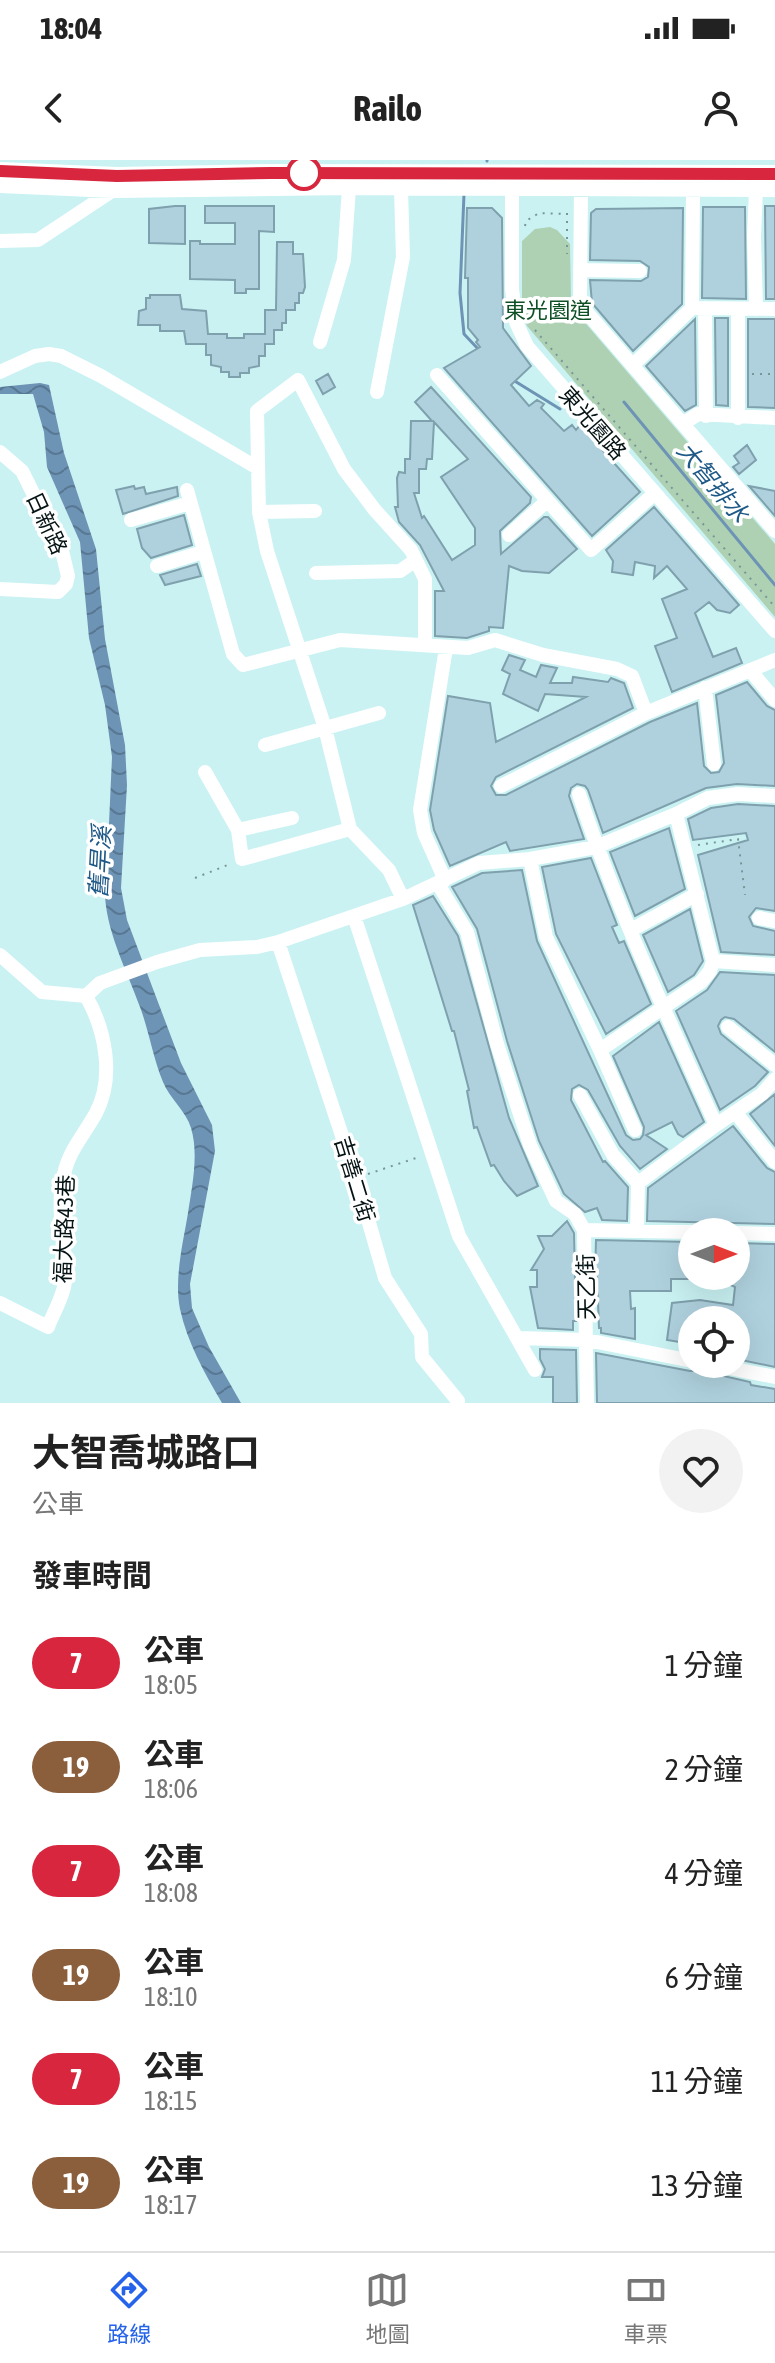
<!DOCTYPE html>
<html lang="zh-TW">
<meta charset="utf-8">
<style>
:root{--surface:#fff;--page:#f2f2f2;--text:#222;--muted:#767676;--line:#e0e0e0;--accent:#2563eb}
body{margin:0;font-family:"Asap Condensed","Noto Sans TC",sans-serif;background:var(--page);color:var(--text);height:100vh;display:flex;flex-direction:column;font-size:30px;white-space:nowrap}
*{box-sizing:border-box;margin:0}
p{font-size:26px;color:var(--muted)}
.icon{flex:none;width:44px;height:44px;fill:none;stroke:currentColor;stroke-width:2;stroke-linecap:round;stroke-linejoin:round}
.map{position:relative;height:1243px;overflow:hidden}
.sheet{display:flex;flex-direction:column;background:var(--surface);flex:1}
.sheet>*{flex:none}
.badge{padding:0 16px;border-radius:26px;font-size:28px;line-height:52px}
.needle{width:52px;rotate:90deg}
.tools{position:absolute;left:678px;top:1058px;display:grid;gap:16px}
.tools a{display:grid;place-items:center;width:72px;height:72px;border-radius:50%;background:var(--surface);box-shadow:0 8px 32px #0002;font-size:40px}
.map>.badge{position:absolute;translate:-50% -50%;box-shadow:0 0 0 4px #fff}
h2{padding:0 32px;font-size:30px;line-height:72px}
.round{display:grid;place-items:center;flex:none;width:84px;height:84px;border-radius:42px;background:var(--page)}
.summary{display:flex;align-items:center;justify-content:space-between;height:136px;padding:0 32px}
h1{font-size:38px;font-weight:700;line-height:60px}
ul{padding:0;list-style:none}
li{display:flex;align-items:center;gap:24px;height:104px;padding:0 32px}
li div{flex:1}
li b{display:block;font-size:30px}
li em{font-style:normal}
li .badge{min-width:88px;font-weight:700;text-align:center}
.status{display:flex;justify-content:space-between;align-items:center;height:56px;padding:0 40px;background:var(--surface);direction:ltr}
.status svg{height:22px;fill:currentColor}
header{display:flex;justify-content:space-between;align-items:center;height:104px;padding:0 32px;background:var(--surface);font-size:36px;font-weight:700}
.menu{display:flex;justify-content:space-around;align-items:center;height:112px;border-top:2px solid var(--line);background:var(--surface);font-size:22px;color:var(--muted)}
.menu a{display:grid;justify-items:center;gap:4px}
.menu .current{color:var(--accent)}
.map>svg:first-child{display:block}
</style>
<div class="status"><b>18:04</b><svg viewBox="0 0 49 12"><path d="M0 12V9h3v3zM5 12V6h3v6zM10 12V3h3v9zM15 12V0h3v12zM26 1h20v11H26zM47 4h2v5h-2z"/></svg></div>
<header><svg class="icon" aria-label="back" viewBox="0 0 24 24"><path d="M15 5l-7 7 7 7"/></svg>Railo<svg class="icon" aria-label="person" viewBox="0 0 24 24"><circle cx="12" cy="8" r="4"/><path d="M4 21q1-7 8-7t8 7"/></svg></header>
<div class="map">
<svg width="775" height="1243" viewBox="0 0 775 1243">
<defs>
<pattern id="water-waves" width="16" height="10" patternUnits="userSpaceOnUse" patternTransform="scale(2)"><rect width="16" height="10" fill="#6d93b5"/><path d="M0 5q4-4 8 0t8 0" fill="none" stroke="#587792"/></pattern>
</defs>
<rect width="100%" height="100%" fill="#caf2f3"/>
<!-- green -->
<path fill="#aed1b4" d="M550,67L557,70L570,84L571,139L575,151L775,384V457L527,166L522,149V81L535,69Z"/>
<!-- water -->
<path fill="url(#water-waves)" d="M40,223L49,225L64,293L96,389L105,479L125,585L127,625L121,728L127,760L181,903L212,965L215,991L190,1124L192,1148L209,1187L241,1243H222C205,1214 187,1182 180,1149C174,1119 183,1083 188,1053C192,1027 199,994 191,968C186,951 170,939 163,922C153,898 149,871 140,847C124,802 97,756 107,708L112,597L105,545L89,478L80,382L47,307L44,272L33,234H0V227Z"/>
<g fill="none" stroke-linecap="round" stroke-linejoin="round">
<!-- stream -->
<path stroke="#6d93b5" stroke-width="3" d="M487,1V0
M464,34L460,133L464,174L480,191
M513,220L560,249
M624,242L775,425"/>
</g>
<!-- building -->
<path fill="#afd1de" stroke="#7fa0ad" stroke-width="2" fill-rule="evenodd" d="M175,46H185V84L149,83V49Z
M205,46H274V72L259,71V129H246V133H235V120L190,119V81H200V84H235V63H205Z
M765,46H775V139H766Z
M703,47H745L746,139L702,138Z
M467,48H492L502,58L503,168L531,206L511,225L529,246L537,240L544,244L541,248L564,271L572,265L576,270L580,265L640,332L592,376L444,208L480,187L476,182L478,180L468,168V118H465Z
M683,48L682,144L633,191L592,143L590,120L641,121L648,117L649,107L640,101L590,100L591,53L596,49Z
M277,82H293V94H303L305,127L303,133H299V143H295V150H286V163H282V170H274V184H265V196H259V206L249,208V213H240V217H229V212H221V207L211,205V195H206V184H186L184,171H160V165H138L139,151L146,149V138H150V135H180L182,149L206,151L208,174H227V178H244V174H265V150H276Z
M715,158H728V246L716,245Z
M695,159L696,245L685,251L646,206Z
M748,159H775V248L748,247Z
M328,214L335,227L323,234L316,221Z
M431,227L531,337L530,343L500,371L501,394L544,357H548L577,389L549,413L522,411L509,406L503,468L489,467V471L467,478L435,476V431H444L420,385L399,362L395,347H398L397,318L399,312L405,313V299H410L411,261H432L415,242ZM434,262L468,299L441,317L475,368V385L452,400L424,356L422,358L414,333H419V309H426L427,299H432Z
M747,285L756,300L739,314L733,307L739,303L734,296Z
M134,326L135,329L144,327L146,334L177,327L178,336L123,354L116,330Z
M749,326L775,331V356Z
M654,347L739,445L730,453L717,450L709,442L695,453L713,497L736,488L742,503L672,532L655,486L677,478L662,439L687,429L667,406L654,418L655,406L635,402L633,415L612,412L613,401L606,390Z
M184,355L192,385L151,398L142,388L137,369Z
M197,404L201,416L165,425L160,415Z
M509,495L525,500L520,510L536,517L541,505L557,508L550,523H572L573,517L608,522L611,518L616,520L624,523L633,548L496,617L491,626L496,635H506L650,562L697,543L704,606L711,613L719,612L724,603L716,535L747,522L767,546L775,550V626L737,624L706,628L603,673L588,630L585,626L577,624L571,628L569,636L584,679L510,691L506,682L450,706L434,670L430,650L448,536L490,543L496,582L586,537L545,534L538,551L503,534L510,514L502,510Z
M738,644L775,646V751L756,748L749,757L753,766L775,771V795L721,792L698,695L748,680L746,673L693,680L688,659L711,648Z
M669,668L685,729L635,756L610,692Z
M591,698L617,765L612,767L619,783L624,781L651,844L606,874L556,774L542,707Z
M522,710L537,781L626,975L633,980L640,979L643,975L644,967L613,896L659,862L704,962L683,977L678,974L672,962L646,975L667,989L640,1009L620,986L588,930L579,925L572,929L571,940L603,1002L605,1001L628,1027L627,1061L602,1060L597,1048L585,1052L564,1034L539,981L507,881L477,769L452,727L482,713Z
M433,736L458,776L509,958L538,1026L517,1036L504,1021L494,1005L491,1006L477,967L474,968L467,931L469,930L454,871H452L413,745Z
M690,749L703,801L694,815L668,832L643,775Z
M720,812L775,815V892L734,859L725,857L721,860L718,866L721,874L768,912L755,926L720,950L676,851L707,830Z
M775,934V986L750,954Z
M733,966L767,1008L775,1012V1064L647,1061L648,1028Z
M567,1061L574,1073L576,1161H573V1170L538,1168L530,1127H537V1110H531L544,1089L538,1076H552Z
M596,1080L692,1082V1119H671V1131H630L631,1149L635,1148V1179L601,1173V1168H599L597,1117H595Z
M736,1083L775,1084V1207L736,1199V1160H692V1184L667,1180L672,1143L700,1140L733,1145L735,1127L713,1116H736Z
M540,1189L576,1190L577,1243H553V1217H542L545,1209L540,1199Z
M596,1193L690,1211H702L750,1222L751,1225L775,1229V1243H597Z"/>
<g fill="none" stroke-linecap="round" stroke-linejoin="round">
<!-- path -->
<path stroke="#799697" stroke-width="2" stroke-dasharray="2 6" stroke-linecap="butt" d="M567,53V94
M525,66L526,61L539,53L565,54
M535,170L775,447
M752,214H775
M698,685L738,679L745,735
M195,718L230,704
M368,1014L419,997"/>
<!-- minor -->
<path stroke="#fff" stroke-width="14" d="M0,11L117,16L271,13L775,14
M512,22V129L516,162L527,186L775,471
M581,23L580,141L584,149L775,371
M0,26L113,31L349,28L775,30
M756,30L754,76L756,149
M0,81L38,80L112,31
M580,110L640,111
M692,148L693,30
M697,148L775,149
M705,148L706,256
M320,182L344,100L349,28
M634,204L692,148
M0,212L35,196L49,194L61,196L101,216L256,307
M437,215L591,390L655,333
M377,232L403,97L401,29
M738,258V149
M684,263L698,254L775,258
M0,292L22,311L62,391L68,416L66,424L58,432L0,429
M187,330L233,494L243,505L340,480L468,488L495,480L543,495L617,509L632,516L646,553
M259,352L315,351
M131,360L190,343
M509,375L547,341
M157,406L203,392
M316,413L400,411L416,400
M750,510L775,540
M705,528L714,604
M265,585L379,553
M205,612L238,670L242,699L350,669
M501,626L646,553L775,500
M579,634C616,747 667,856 716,965
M676,654L713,801
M238,670L292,658
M530,699L546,777L600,890
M445,720L424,673L420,650L446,488
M438,724L467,772L497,884L530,985L556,1041L575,1054L584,1070L587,1243
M403,739L389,710L350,669L325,568L267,391L259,352L257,251L298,220L344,309L374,349L411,390L425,419V485
M354,756L459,1076L535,1210
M759,758L775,761
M631,770L697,734
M278,782L356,1018L385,1118L421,1174L422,1197L458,1241
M0,795L42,832L86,836
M86,836L100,823L157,802L200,790L257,787L278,782L403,739L479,703L530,699L596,687L676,654L708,638L738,634L775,636
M728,867L775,905
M580,935L613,995L638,1023
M735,952L775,1002
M635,970L600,890L701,822L710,811L713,801L775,805
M584,1070L692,1072
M637,1071L638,1023L716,965L762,934L775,919
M736,1073L775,1074
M0,1143L48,1167C53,1153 64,1136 65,1121C67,1089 57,1056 62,1024C67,991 81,980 96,953C115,917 105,869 86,836
M519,1178L587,1180L692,1201
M709,1204L775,1217"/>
</g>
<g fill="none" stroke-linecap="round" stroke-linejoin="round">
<defs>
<path id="line" d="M0,11L117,16L271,13L775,14"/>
</defs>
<!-- line casing -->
<use href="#line" stroke="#fff" stroke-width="18"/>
<!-- line -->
<use href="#line" stroke="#d7263d" stroke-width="12"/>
</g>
<!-- markers -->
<circle fill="#fff" stroke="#d7263d" stroke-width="4" cx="304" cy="13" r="16"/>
<g text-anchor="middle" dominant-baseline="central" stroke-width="7" stroke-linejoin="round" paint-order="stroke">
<!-- park labels -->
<g font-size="22" fill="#0d5025" stroke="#fff">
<text x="548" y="150">東光園道</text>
</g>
<!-- street labels -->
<g font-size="22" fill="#051314" stroke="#fff">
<text transform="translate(593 263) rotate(49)">東光園路</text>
<text transform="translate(47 363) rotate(65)">日新路</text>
<text transform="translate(355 1019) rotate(73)">吉善二街</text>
<text transform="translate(64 1069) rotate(-88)">福大路43巷</text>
<text transform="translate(586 1127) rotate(-91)">天乙街</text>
</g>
<!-- water labels -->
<g font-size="24" font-style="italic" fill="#1e5987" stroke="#fff">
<text transform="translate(713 322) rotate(50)">大智排水</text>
<text transform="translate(100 702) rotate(-87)">舊旱溪</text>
</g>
</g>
</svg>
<div class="tools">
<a><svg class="needle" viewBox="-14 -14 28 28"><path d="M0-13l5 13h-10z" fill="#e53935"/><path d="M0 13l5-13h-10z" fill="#767676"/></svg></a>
<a><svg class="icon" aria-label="locate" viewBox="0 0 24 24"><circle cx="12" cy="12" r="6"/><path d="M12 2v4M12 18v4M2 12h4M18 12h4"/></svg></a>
</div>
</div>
<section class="sheet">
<div class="summary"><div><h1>大智喬城路口</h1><p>公車</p></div><a class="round"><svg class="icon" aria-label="heart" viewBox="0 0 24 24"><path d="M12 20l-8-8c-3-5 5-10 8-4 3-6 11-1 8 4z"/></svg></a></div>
<h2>發車時間</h2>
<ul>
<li><span class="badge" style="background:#d7263d;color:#fff">7</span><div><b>公車</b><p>18:05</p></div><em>1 分鐘</em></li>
<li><span class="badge" style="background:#8b5e3c;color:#fff">19</span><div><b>公車</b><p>18:06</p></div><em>2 分鐘</em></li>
<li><span class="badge" style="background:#d7263d;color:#fff">7</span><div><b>公車</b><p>18:08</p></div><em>4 分鐘</em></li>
<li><span class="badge" style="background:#8b5e3c;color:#fff">19</span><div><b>公車</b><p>18:10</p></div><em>6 分鐘</em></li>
<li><span class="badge" style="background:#d7263d;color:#fff">7</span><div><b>公車</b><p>18:15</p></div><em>11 分鐘</em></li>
<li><span class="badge" style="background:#8b5e3c;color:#fff">19</span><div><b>公車</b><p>18:17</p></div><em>13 分鐘</em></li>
</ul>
</section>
<nav class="menu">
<a class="current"><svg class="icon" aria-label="directions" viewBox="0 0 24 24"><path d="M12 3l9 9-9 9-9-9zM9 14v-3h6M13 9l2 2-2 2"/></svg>路線</a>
<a><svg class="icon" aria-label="map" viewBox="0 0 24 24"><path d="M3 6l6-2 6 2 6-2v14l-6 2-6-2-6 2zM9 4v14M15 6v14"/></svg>地圖</a>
<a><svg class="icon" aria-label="tickets" viewBox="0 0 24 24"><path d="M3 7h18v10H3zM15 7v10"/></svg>車票</a>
</nav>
